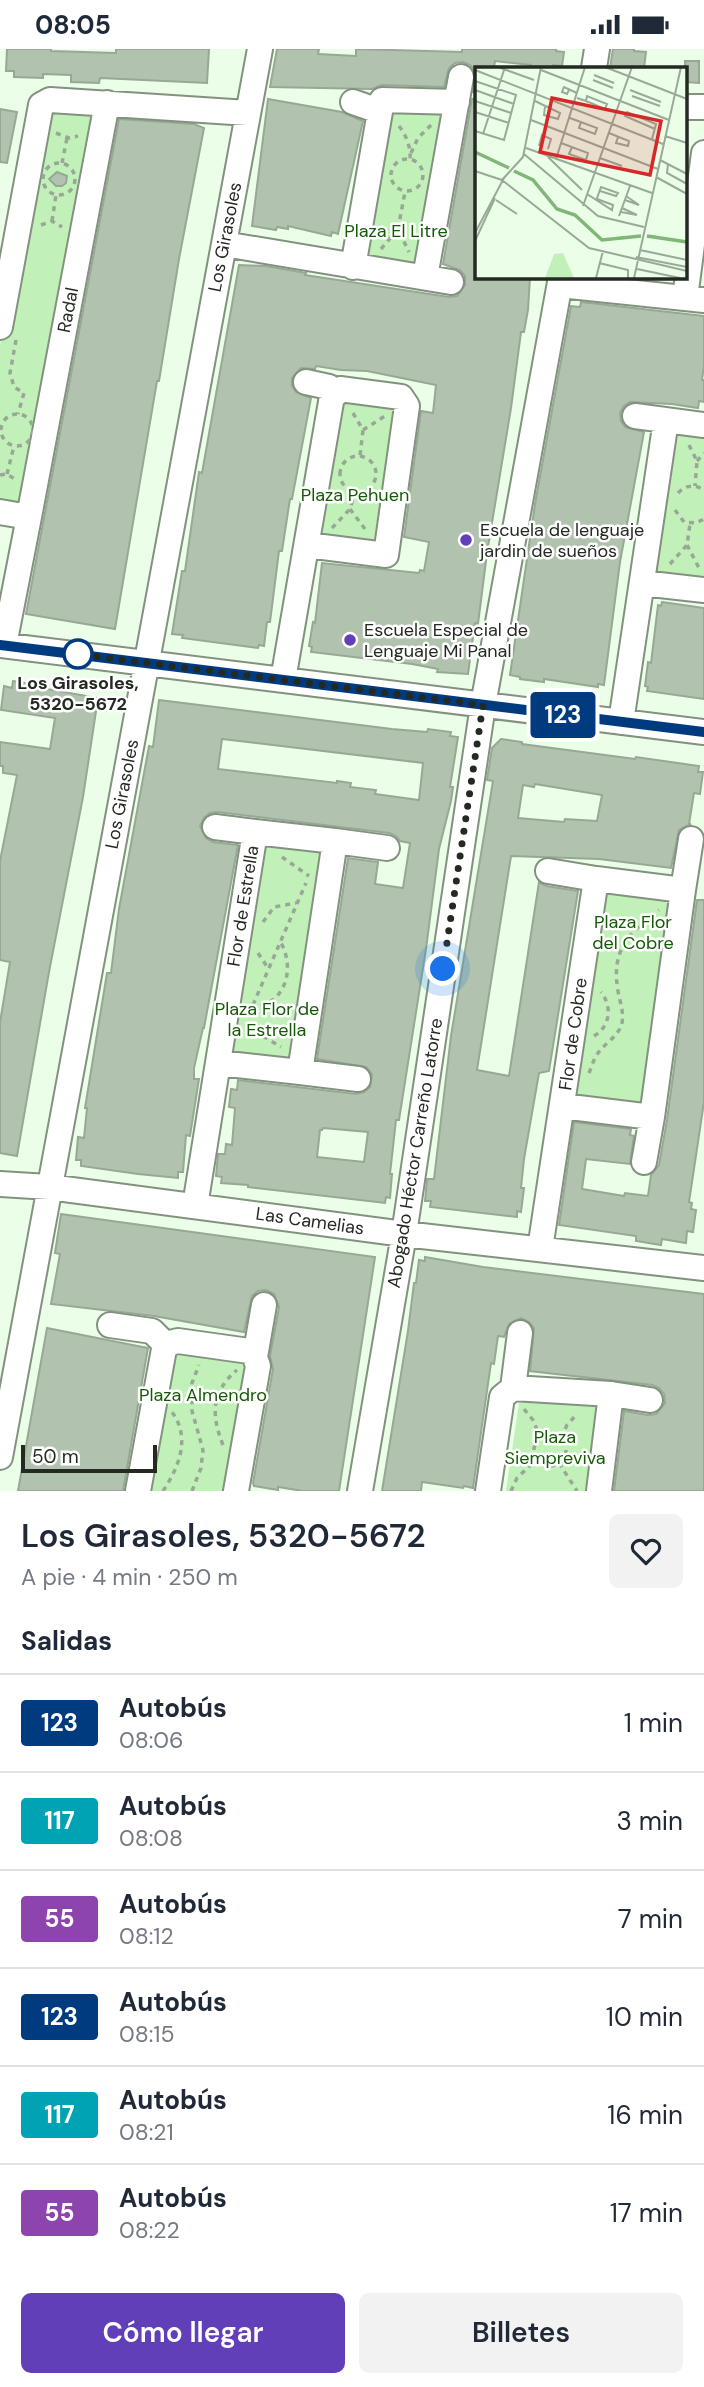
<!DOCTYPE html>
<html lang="es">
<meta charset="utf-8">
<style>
:root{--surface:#fff;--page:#f2f2f3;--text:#1f2937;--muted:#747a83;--line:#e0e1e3;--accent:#613fb8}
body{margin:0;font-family:"DM Sans",sans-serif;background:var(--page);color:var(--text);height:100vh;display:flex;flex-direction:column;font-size:26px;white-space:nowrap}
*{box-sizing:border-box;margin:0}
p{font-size:23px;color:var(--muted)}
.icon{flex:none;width:38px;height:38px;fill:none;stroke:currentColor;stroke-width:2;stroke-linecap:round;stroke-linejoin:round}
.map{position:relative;height:1442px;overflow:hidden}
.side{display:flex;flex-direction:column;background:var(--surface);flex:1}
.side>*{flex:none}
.badge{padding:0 14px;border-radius:5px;font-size:24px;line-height:46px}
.scale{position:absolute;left:21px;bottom:18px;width:136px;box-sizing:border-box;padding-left:7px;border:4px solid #242a22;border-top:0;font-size:19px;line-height:24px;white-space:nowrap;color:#242a22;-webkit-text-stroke:5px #fff;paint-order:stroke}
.you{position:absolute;width:35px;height:35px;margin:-18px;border:5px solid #fff;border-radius:50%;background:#1a73e8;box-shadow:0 0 0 10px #1a73e833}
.map>.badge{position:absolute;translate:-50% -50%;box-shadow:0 0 0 4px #fff}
h2{padding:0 21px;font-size:26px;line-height:63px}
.round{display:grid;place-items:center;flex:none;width:74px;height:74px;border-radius:10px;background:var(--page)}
.summary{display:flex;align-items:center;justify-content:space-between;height:119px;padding:0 21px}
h1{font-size:33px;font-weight:600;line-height:52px}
.action{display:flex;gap:14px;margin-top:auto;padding:14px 21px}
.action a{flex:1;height:80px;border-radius:10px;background:var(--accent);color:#fff;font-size:28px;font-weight:600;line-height:80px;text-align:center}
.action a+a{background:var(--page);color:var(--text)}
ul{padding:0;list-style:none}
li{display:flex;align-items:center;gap:21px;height:98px;padding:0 21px;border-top:2px solid var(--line)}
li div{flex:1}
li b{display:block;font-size:26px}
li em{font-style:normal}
li .badge{min-width:77px;font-weight:700;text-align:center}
.status{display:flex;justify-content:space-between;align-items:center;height:49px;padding:0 35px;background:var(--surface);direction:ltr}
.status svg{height:19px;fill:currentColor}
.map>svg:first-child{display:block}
</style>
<div class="status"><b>08:05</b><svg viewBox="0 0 49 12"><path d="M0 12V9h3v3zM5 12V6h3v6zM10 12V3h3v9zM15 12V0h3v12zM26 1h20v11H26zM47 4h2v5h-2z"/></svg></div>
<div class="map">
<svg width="704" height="1442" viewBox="0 0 704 1442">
<rect width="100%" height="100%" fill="#ebfee8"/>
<!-- green -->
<path fill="#c1f1b9" d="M46,58L99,60L24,460L0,456V296Z
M442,59L447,66L423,217L365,212L386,63Z
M345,345L396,353L377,497L315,484Z
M676,379L704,383V537L651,523Z
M265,792L323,799L293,1012L230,1004Z
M604,843L674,849L642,1056L574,1047Z
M178,1295L251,1315L227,1442H142Z
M520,1347L603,1354L593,1442H506Z"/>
<!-- building -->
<path fill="#b1c3ae" stroke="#97a894" stroke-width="2" fill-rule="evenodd" d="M7,0H51V2L116,4V0H209L207,34L100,29L99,34L71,33V26L43,25V29L14,28V22H6Z
M277,0H319L318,5L356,7V0L462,3V0H556V2L564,3L562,17L553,16V19H531V16L495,12L494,19L477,17V43H473L475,22L470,16L463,13L455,14L449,19L444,38L382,36L372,40L270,38Z
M613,0H634V2L646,3L644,19H610Z
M685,12H699V34L685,33Z
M268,50L342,63L363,72L338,185L332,183L331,187L288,177V180L277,178L276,181L252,177Z
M472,50H477V228H530L528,261L524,283H521L511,359L487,504L478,575L475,574L468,625L437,623L438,620L412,615L311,603L312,598L309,597L313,573L315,574L322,514L419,524L420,521L424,522L429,493L404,488L421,362L433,364L436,336L367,322L341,321L316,317L315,320L301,319L292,329V337L296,343L311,349L292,450H290L282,502H279L270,573H267L264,597L259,596L258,599L182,589L183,586L172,585L182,522H185L199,423L202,424L239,216L266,217L306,224L305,226L449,248L457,247L465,236V227L460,221L443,215Z
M0,60L17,63L7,114L0,113Z
M119,70L194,75L204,79L179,210L159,332H157L115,580L26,565Z
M57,123L67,127L66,134L62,137H56L49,130Z
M581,253L704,267V317L702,331H704V353L699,352L698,359L672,355L630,353L624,357L620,364L621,372L625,378L644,383L620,513L604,636L598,635V638L544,630V633L520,630V628L510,626L535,455L571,257L580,258Z
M662,553L704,559V650L647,642L648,638L645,637L648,613L651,614L658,556L661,557Z
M13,632L41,637V639L98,649L83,748L49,923L17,1107L0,1104V973L10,913L0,911V812L17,726L3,724V717H0V693L50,700L55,669L1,661L4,637L12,639Z
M159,651L392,680L427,683L428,680L451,683L450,687L458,688L450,738H453L451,752L439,800L426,900L399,1071H396L390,1125H392L390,1149L386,1148L385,1154L248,1138V1136L221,1134L222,1128L216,1127L218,1105H225L226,1095L232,1096L235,1059L229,1058L231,1040L237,1041L238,1031L356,1045L364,1043L370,1038L372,1025L366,1018L317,1010L348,809L378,813L375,835L403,839L410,794L400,792L396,787L389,784L217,763L210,764L204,769L200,777L206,789L213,793L238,796L204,979H203L194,1019V1030H199L190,1087L186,1086L183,1123H178V1129L138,1125L81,1117V1111H76L78,1088L84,1089L87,1059H85L99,973L107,924H111L119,860L149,697L153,698ZM222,690L423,714L419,751L375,745L376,741L350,738L351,734L337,732V734L218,720ZM323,1079L368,1083L364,1113L317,1108L320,1081H322Z
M501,690L522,693V695L635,710L636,708L699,717L698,723H703L700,745L694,744L689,775H691L679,781L671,819L599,810L511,807L477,1021L509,1027L539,833L546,837L578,842L549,1022L539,1024L524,1110L521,1139H524L521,1163L517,1162V1168L430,1158L431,1152H425L427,1130H434L451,987L493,732L487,731L492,699ZM535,735L602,746L597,772L565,770L564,773L518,769L523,736L534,738Z
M697,851H704V1053L689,1153L692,1154L691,1160L696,1161L693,1183L687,1182L686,1194L662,1190L661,1196L636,1192V1187L559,1176L574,1073L631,1080L630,1086L634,1087L630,1115L586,1110L582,1140L624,1147L625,1144L648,1147L651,1126L659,1116L667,1071Z
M61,1165L375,1208L339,1442H303L278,1438V1441L254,1437L253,1434L273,1320L270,1307L279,1258L274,1245L266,1241L258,1242L252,1247L244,1283L154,1267L51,1255L60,1205L55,1204Z
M425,1208L483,1218L704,1245V1442H614L624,1362L648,1366L656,1365L665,1354L664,1345L659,1339L652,1336L530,1322L534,1279L529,1273L521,1269L509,1275L504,1288L498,1287L494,1315L491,1314L473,1439L464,1437L463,1439L422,1433L421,1442H382L408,1282L414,1234H416L419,1211L425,1212Z
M47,1279L148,1299L123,1442H18Z"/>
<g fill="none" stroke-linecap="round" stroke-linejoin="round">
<defs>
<path id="minor" d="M594,19L597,0
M353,53L379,62
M690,58H704
M224,195L451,233
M353,218L382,51L457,53
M425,228L461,28
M560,236L704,251
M685,249L704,104
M0,278L41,56L50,51L248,64
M306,333L329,338L337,344
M635,367L704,376
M0,463L29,468L107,54
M642,534L704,541
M0,596L704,683
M4,596L29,468
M283,631L332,347L340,340L401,348L407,357L386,506L307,496
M621,673L666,371
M215,778L255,783
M335,792L387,799
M548,822L596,830
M683,841L691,790
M300,1023L358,1030
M644,1113L652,1068
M0,1135L49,1138L404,1185L704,1219
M195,1157L255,783L335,792L300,1023L219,1014
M540,1200L596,830L683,841L652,1068L562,1057
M110,1276L152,1282L167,1297
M255,1308L264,1256
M513,1339L520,1284
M0,1408L260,0
M138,1442L164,1300L170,1294L178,1292L249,1302L255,1308L258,1317L236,1442
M360,1442L404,1185L483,656L561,228
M488,1442L502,1348L513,1339L611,1345L650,1351
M599,1442L611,1345"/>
</defs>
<!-- minor casing -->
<use href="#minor" stroke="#82927f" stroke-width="28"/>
<!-- path -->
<path stroke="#99a797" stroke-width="3.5" stroke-dasharray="5 5" stroke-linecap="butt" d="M399,77C406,86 411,98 410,110
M56,84L69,89L78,87
M411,104L418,89L432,75
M391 126a16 16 0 1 1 32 0a16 16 0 1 1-32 0Z
M43 130a16 16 0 1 1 32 0a16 16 0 1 1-32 0Z
M62,114L67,89
M52,172L56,146
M41,176L52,172L62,178
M398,180L405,143
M381,200L398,180L409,203
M16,291L10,324L14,338L24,344L18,365
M353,364L363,381L360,407
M1 381a16 16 0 1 1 32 0a16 16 0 1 1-32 0Z
M363,381L385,367
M689,396L697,412L695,437
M340 425a18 18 0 1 1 36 0a18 18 0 1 1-36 0Z
M697,412L704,404
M7,425L14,397
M0,426L7,425L16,431
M678,444C685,436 695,435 704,441
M350,460L368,484
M675,461L684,473L696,474L704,470
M332,479L350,460L355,443
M687,496L699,519
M670,515L687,496L690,475
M282,808L309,827
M263,873L274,858L296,854
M258,904L268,919
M251,959C286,956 296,919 280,892
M249,965L306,834
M246,977L281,998
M594,987C611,977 612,957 601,943
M589,1024C592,1017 594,1009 598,1004C606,993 619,987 622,974C624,962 620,954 618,942C611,901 628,884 659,861
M524,1360L533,1371L540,1388
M534 1401a16 16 0 1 1 32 0a16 16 0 1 1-32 0Z
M561,1389L567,1376L577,1365
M223,1396C211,1366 211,1343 237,1321
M559,1414L577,1442
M163,1442C179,1418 191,1389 172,1363
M192,1442L201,1419L203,1401L192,1362V1334L199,1316
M511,1442L517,1429L537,1410"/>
<!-- minor -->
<use href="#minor" stroke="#fff" stroke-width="24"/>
</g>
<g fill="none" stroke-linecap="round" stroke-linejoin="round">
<defs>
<path id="line" d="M0,596L704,683"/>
</defs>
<!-- line casing -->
<use href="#line" stroke="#fff" stroke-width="16"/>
<!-- line -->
<use href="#line" stroke="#003b80" stroke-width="10"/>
<!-- walk -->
<path stroke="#242a22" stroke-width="7" stroke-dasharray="0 12.6" d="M78,605H75L483,656L443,920"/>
</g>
<!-- markers -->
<g fill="#613fb8" stroke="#fff" stroke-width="2.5">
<circle cx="466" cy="491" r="7"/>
<circle cx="350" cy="591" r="7"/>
</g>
<circle fill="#fff" stroke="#003b80" stroke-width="3.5" cx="78" cy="605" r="14"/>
<g text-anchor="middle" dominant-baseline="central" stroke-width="5" stroke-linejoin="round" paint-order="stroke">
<!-- park labels -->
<g font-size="18" fill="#145a05" stroke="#fff">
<text x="396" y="182">Plaza El Litre</text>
<text x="355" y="446">Plaza Pehuen</text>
<text x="633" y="873">Plaza Flor<tspan x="633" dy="21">del Cobre</tspan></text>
<text x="267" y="960">Plaza Flor de<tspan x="267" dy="21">la Estrella</tspan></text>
<text x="203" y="1346">Plaza Almendro</text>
<text x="555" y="1388">Plaza<tspan x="555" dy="21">Siempreviva</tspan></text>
</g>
<!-- street labels -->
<g font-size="18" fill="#242a22" stroke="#fff">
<text transform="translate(225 188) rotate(-79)">Los Girasoles</text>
<text transform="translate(68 261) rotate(-79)">Radal</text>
<text transform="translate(122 745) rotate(-79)">Los Girasoles</text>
<text transform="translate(243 857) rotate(-81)">Flor de Estrella</text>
<text transform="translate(573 985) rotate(-82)">Flor de Cobre</text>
<text transform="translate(415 1104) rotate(-81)">Abogado Héctor Carreño Latorre</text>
<text transform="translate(310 1172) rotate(8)">Las Camelias</text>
</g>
<!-- poi labels -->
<g font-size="18" fill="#242a22" stroke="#fff" text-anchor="start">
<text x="480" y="481">Escuela de lenguaje<tspan x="480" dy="21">jardin de sueños</tspan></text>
<text x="364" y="581">Escuela Especial de<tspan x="364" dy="21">Lenguaje Mi Panal</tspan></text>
</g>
<!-- stop labels -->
<g font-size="18" font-weight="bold" fill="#242a22" stroke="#fff">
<text x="78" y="634">Los Girasoles,<tspan x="78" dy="21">5320-5672</tspan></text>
</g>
</g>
<!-- overview -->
<g transform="translate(475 18)">
<rect width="212" height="212" fill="#ebfee8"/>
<path d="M88,186L99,211H70L79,187Z" fill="#c1f1b9"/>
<path fill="none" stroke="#82b579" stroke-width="3.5" d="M0,85L34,101M39,104L58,113L82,142L100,148L127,173L166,169M172,169L212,175"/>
<path fill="none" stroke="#9ba999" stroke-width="2" d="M23,0L59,13M130,0L212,32M0,3L188,77M66,3L194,53M119,8L139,16M118,13L138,21M0,14L41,28L29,73L0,64M0,23L39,37M94,23L92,27L87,25L89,20L102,26M155,23L186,35M157,29L185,39M102,31L111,34L130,42L132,37L112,29L111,34M0,34L36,46M60,34L85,46L83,52L69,48L70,40M0,45L34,56M95,51L122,61L120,67L104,61L106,55M56,53L183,102M134,66L154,74L153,79L141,76L143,70M8,67L30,0M190,69L212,76M177,72L180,61L181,57L152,45L150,49L180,62M86,76L113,86L111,93L94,87L97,80M64,79L67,68L76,72L73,82M51,81L177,126M49,87L123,149L169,160M73,90L107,123M125,91L147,99M81,92L110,0M185,93L212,107M193,97L192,106L212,117M0,104L27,113L48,90L66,0M181,110L212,127M27,113L114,181L212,204M112,127L137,143L138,138L122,132M21,133L42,147M150,133L164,138L151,129M121,134L126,120L143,126L141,129L125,124M108,139L157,0M146,145L162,148L147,141M144,149L155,119M0,166L29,111M0,174L20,131M165,183L212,193M161,190L212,200M124,196L153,203V211M162,202L205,211M121,211L128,184M159,211L206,0"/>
<path fill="#d62828" fill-opacity="0.15" stroke="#d62828" stroke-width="3.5" d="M77,31L186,54L175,108L65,85Z"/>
<rect width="212" height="212" fill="none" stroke="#242a22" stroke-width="3.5"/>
</g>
</svg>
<div class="scale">50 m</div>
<div class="you" style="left:443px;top:920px"></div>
<b class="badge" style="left:563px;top:666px;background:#003b80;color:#fff">123</b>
</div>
<section class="side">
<div class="summary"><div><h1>Los Girasoles, 5320-5672</h1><p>A pie · 4 min · 250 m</p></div><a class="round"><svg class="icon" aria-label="heart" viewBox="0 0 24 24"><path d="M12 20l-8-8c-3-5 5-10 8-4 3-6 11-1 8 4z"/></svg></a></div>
<h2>Salidas</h2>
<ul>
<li><span class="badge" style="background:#003b80;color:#fff">123</span><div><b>Autobús</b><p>08:06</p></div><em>1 min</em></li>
<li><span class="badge" style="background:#00a3b4;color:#fff">117</span><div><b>Autobús</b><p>08:08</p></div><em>3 min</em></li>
<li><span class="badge" style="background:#8e44ad;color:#fff">55</span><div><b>Autobús</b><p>08:12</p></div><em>7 min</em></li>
<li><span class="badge" style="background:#003b80;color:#fff">123</span><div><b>Autobús</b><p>08:15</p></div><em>10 min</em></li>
<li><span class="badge" style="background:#00a3b4;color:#fff">117</span><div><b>Autobús</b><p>08:21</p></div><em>16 min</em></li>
<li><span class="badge" style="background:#8e44ad;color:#fff">55</span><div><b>Autobús</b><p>08:22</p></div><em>17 min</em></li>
</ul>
<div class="action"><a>Cómo llegar</a><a>Billetes</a></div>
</section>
